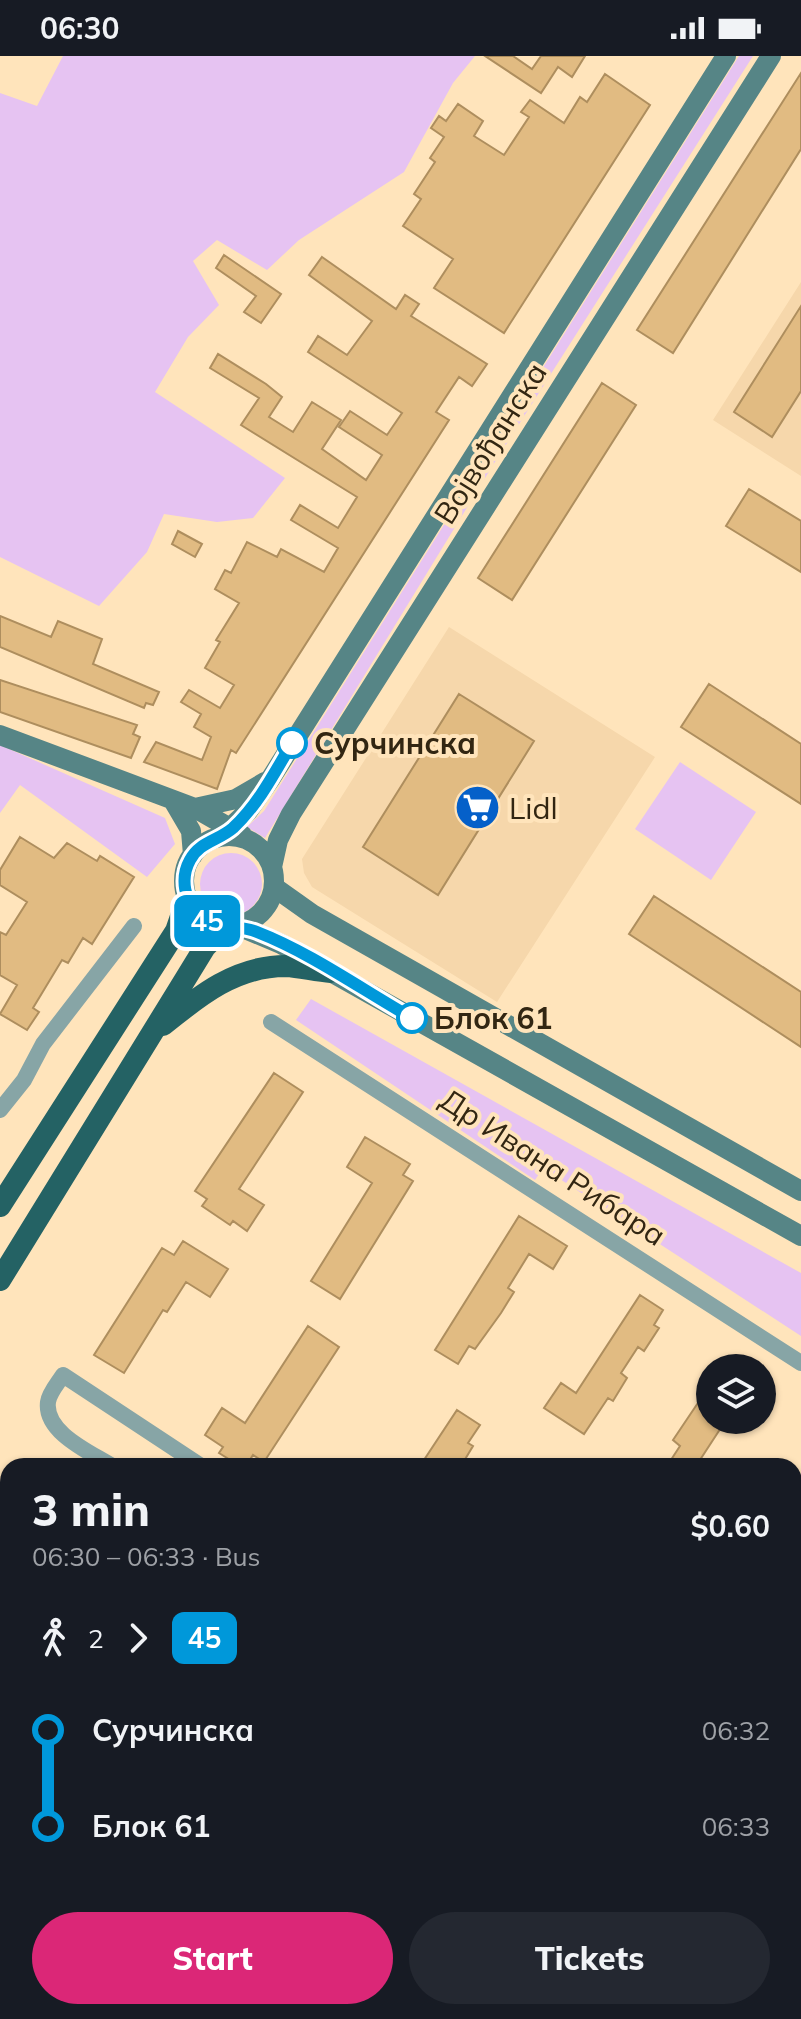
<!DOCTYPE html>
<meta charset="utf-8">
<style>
:root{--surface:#171b24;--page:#242831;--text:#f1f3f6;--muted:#9ea1a6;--accent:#db2777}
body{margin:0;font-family:Mulish,sans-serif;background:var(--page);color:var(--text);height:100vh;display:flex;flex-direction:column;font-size:30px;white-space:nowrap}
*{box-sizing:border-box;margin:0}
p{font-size:26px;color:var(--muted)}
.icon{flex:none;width:44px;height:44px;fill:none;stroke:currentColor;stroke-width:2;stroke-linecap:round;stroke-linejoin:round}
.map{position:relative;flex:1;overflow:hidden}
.side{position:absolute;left:0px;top:1402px;width:802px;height:562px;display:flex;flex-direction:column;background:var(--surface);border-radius:24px 24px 0 0;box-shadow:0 2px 6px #0004}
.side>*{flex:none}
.badge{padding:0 16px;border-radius:12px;font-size:28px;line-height:52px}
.buttons{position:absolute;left:696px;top:1298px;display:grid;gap:16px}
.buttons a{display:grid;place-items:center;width:80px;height:80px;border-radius:50%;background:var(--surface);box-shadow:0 2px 6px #0004;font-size:40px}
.map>.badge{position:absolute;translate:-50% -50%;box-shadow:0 0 0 4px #fff}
.legs{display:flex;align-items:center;gap:12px;height:88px;padding:0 32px;font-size:26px}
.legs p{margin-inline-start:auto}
.summary{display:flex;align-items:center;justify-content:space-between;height:136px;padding:0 32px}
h1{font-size:44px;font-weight:800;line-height:60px}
.cta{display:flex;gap:16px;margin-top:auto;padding:16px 32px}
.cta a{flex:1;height:92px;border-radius:48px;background:var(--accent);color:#fff;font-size:32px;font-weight:800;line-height:92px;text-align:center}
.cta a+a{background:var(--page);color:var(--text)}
ul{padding:0 32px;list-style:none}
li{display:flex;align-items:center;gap:28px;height:96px;font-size:30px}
li i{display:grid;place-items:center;width:12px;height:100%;margin:0 10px;background:currentColor}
li i::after{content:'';width:20px;height:20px;margin:-10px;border:6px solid;border-radius:50%;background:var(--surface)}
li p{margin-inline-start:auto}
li:first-child i{background:linear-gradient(#0000 50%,currentColor 0)}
li:last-child i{background:linear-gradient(currentColor 50%,#0000 0)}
.status{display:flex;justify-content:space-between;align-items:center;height:56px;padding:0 40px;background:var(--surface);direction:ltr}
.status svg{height:22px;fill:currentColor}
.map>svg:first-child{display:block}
</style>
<div class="status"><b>06:30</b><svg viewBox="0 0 49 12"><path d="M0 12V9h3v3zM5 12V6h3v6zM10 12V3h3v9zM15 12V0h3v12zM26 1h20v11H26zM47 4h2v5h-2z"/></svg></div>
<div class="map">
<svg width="801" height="1963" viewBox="0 0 801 1963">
<rect width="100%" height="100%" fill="#ffe4bb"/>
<!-- built -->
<path fill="#f6d7ab" d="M801,226V420L713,364Z
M449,571L655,701L497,946L312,831L304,817L302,803Z"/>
<!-- green -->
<path fill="#e6c3f2" d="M63,0H475L453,27L404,116L299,184L267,214L217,184L193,205L219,249L188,281L155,336L285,422L253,462L217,466L164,458L147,496L99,550L0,501V37L37,50Z
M739,0H753L493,409L265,782L247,771L264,755Z
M0,689L165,762L175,788L147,821L20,729L0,757Z
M680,706L756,756L711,824L635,773Z
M200 828a31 31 0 1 1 62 0a31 31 0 1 1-62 0Z
M311,943L801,1217V1280L543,1112L535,1124L296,964Z"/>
<!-- building -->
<path fill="#e1bb82" stroke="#ae8e5e" stroke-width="2" d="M485,0H513L532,13L541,0H585L572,21L558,11L541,37Z
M801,17V93L673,297L637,274Z
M605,18L650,49L504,277L434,232L453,203L403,170L421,143L414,138L435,106L430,102L444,81L431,72L439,60L446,65L458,48L483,65L474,80L504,99L529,61L521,56L530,44L564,67L580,41L587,46Z
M224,199L281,238L261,267L244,256L256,240L216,212Z
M322,201L396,253L405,239L419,248L411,260L487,308L472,330L459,321L436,356L449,364L236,697L231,694L217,733L144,706L156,686L202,704L211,681L194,671L201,658L181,646L189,634L220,652L234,629L205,612L220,586L216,584L239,547L215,533L225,514L231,517L247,486L277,501L281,493L324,516L338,492L291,464L300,449L338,472L357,441L241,369L259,342L210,312L218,298L266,328L282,341L269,361L293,376L312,346L341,364L322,393L366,424L382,399L339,371L350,355L387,379L402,357L308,296L318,280L347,299L372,265L309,219Z
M801,250V335L772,381L734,356Z
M602,327L636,349L512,544L478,522Z
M749,433L801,465V516L726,470Z
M178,475L202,488L195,501L172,488Z
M0,560L51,581L58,565L102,583L93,608L159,636L153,649L146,647L144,652L0,591Z
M0,624L137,669L133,678L140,681L131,702L0,656Z
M709,628L801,688V748L681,671Z
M459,638L534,685L438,839L363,791Z
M20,781L54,802L67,787L97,805L100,800L134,821L92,888L83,882L68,907L62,904L33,952L39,956L27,974L0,958L17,929L0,919V876L6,879L27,846L0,829V814Z
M654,840L801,936V991L629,878Z
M274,1017L303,1036L239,1133L264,1149L247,1175L233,1165L230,1169L202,1150L207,1143L195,1135Z
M365,1081L410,1108L403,1119L413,1125L340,1243L311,1225L372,1127L347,1111Z
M519,1160L567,1190L553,1213L529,1198L508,1232L514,1236L501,1257L475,1293L469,1290L458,1308L435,1294Z
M183,1185L228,1213L210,1241L186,1226L167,1256L163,1254L124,1317L94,1299L162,1192L174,1199Z
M640,1239L663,1254L654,1269L659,1272L644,1295L638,1291L621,1317L627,1322L613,1345L608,1342L584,1378L544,1352L561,1327L576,1337Z
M308,1270L339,1291L264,1406L253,1399L246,1410H240L219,1397L223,1391L205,1379L222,1352L245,1367Z
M710,1329V1364H726L696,1410H667L680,1390L673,1384Z
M457,1354L480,1369L468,1387L473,1390L461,1410H420Z"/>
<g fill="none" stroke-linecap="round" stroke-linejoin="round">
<!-- minor -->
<path stroke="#87a5a6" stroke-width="16" d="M271,966L801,1307
M0,1054L24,1024L43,988L134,870
M112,1410C92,1397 44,1377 48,1346C49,1337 58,1327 63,1319L201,1410
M0,1658L8,1646
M794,1790L801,1795
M794,1841L801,1830
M253,1956L264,1963
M461,1956L472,1963
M195,1963L200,1956
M716,1963L720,1956"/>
<!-- secondary -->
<path stroke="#568586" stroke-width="20" d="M0,679L195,752L242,779
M174,746L191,775L193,799
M195,752L236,743L265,726
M184 825a45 45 0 1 1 90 0a45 45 0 1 1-90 0Z
M220,781L248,755L271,722L726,0
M272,811L278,784L291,758L771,0
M274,831L312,858L801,1135
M238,870L281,888L801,1180"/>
<!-- trunk -->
<path stroke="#246264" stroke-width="22" d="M163,969C200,939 236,910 286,910C301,911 316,915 331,916
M0,1150L176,875L187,843
M0,1224L186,922L205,891L225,871"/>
</g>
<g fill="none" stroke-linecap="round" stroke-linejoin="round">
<defs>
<path id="line-1" d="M292,687C275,716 258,749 233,772C218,785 199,786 190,804C180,822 184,846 200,859C217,874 237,868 257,876C311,897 361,933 412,962"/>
</defs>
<!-- line-1 casing -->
<use href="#line-1" stroke="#fff" stroke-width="18"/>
<!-- line-1 -->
<use href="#line-1" stroke="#0098da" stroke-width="12"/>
</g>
<!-- icons -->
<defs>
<symbol id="supermarket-disc" viewBox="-11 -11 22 22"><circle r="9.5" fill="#0560c9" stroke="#ffe4bb"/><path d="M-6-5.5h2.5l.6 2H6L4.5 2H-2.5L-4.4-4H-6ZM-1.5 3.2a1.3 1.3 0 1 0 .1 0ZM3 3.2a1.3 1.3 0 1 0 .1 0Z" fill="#fff"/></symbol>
</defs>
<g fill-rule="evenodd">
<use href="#supermarket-disc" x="452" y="726" width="51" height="51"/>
</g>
<!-- markers -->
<g fill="#fff" stroke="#0098da" stroke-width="4">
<circle cx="292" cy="687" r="14"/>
<circle cx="412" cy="962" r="14"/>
</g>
<g text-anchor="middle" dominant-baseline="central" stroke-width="8" stroke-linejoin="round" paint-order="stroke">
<!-- street labels -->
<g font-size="30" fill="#322612" stroke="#ffe4bb">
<text transform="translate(490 387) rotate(-58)">Војвођанска</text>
<text transform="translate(553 1111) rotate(33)">Др Ивана Рибара</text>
</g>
<!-- stop labels -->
<g font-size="30" font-weight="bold" fill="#322612" stroke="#ffe4bb" text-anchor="start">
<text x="314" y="687">Сурчинска</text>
<text x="434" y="962">Блок 61</text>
</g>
<!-- poi labels -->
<g font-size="30" fill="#322612" stroke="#ffe4bb" text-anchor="start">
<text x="509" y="752">Lidl</text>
</g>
</g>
</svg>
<div class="buttons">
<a><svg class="icon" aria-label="layers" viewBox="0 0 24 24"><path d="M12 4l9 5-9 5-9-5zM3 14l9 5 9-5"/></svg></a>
</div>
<b class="badge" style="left:207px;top:865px;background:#0098da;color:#fff">45</b>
<section class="side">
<div class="summary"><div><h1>3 min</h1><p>06:30 – 06:33 · Bus</p></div><b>$0.60</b></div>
<div class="legs"><svg class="icon" aria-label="walk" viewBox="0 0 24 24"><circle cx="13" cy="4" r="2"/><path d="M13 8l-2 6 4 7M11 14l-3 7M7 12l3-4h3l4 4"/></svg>2<svg class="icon" aria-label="forward" viewBox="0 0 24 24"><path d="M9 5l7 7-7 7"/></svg><b class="badge" style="background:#0098da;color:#fff">45</b></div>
<ul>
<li><i style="color:#0098da"></i><b>Сурчинска</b><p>06:32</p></li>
<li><i style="color:#0098da"></i><b>Блок 61</b><p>06:33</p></li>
</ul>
<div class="cta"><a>Start</a><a>Tickets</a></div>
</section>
</div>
